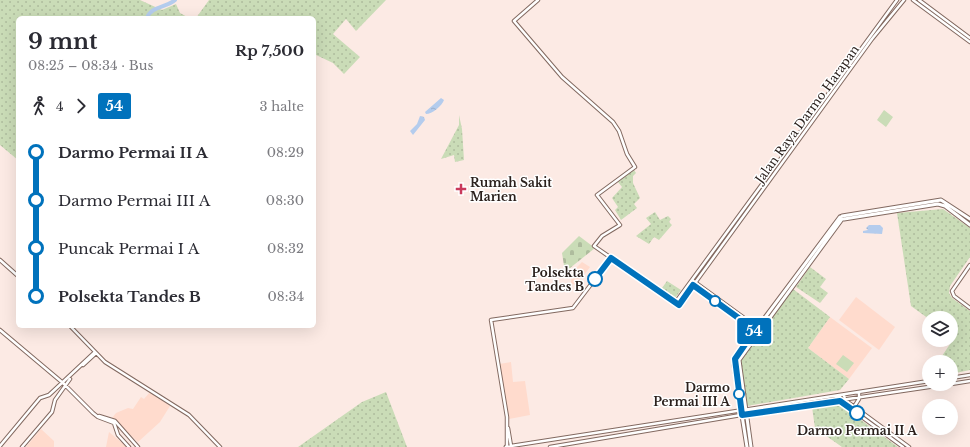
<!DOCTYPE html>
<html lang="id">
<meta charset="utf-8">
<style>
:root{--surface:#fff;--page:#f2f2f3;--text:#2b2b33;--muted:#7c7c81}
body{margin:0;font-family:"Libre Baskerville",serif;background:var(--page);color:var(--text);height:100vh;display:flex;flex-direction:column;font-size:15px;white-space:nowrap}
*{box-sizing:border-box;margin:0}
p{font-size:13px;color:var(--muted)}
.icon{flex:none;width:22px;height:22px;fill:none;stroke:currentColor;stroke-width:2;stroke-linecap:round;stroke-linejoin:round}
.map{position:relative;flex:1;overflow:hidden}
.side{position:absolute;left:16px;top:16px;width:300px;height:312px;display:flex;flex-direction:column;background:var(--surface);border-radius:6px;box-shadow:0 4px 16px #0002}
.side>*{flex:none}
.badge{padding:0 8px;border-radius:3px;font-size:14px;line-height:26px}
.controls{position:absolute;left:922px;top:311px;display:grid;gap:8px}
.controls a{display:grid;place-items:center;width:36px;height:36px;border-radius:50%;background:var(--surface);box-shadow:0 4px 16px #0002;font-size:20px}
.map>.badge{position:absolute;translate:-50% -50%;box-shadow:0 0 0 2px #fff}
.legs{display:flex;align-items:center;gap:6px;height:44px;padding:0 12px;font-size:13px}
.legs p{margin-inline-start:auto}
.summary{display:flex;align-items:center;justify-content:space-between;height:68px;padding:0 12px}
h1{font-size:22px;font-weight:800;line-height:30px}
ul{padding:0 12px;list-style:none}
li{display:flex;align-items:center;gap:14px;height:48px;font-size:15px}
li i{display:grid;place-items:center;width:6px;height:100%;margin:0 5px;background:currentColor}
li i::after{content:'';width:10px;height:10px;margin:-5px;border:3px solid;border-radius:50%;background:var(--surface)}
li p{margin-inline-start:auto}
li:first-child i{background:linear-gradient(#0000 50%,currentColor 0)}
li:last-child i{background:linear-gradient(currentColor 50%,#0000 0)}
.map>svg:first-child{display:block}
</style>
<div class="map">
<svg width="970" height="447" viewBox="0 0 970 447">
<defs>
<pattern id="grass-dots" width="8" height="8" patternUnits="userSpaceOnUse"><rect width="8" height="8" fill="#cadcb7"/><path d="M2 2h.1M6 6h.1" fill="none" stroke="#aebc9d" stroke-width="1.8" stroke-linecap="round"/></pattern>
<pattern id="cemetery-stones" width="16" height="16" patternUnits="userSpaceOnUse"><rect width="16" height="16" fill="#cadcb7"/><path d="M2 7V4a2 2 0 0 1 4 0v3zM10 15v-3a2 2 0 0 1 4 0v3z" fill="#aebc9d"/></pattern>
<pattern id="water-ripples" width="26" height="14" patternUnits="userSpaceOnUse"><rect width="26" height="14" fill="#b4cced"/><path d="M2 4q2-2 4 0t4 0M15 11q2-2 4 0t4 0" fill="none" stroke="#9bafcb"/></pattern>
</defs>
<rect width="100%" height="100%" fill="#fceae4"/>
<!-- built -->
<path fill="#ffdbcd" d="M582,262L590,267L576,286L571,283L572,272Z
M856,297L895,327L879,350L839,320Z
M830,317L872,348L849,379L808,348Z
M511,362L513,382L525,381L530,415L509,419L499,364Z
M150,392L170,406L160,422L138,442L112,418L116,413L128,408L133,409L141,397L144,399Z
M41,429L54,441V447H26Z
M109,432L127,447H106Z"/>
<!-- grass -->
<path fill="url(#grass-dots)" d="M0,0H140L162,10L176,4L180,13L189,18H18V160L0,145Z
M209,0H386L356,31L346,19L333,34L360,57L344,74L333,63L314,54V18H196Z
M459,115L462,129L464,160L455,162L454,155L441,159L459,125Z
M634,170L636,173L633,176V183L640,198L634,204L637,208L621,220L615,210L618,207L612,198L622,187L618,182Z
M943,209L970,228V257L950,286L949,293L952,298L970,311V370L951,374V362H938L954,338L951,335V318L929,319L911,306L897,213Z
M655,212L660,220L668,216L671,219L669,222L672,225L659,240L654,237L649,244L636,236L651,224L646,218Z
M810,267L826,279L820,287L828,293L820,303L796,287Z
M667,281L681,290L675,298L662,288Z
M793,289L830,317L808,348L849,379L840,390L747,406L740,364L743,354Z
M386,392L407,447H298L362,402Z
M838,403L898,447H842L815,428L812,407Z"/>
<!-- cemetery -->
<path fill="url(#cemetery-stones)" d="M579,236L595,248L565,272L562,253Z"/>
<!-- pitch -->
<path fill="#cadcb7" d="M884,110L893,117L886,127L877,120Z
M843,355L854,363L847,372L836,364Z"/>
<!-- water -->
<path fill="url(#water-ripples)" d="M441,98L444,100C442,106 432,114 426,114L425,112Z
M420,116L424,117L425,120L413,135L410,131L417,124Z
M869,225H880L883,228L882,234L863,233V231L868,230L866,228Z"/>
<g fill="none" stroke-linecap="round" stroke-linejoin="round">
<!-- river -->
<path stroke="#b4cced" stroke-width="4" d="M147,18C151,6 166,8 175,0"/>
<defs>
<path id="tertiary" d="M538,0L514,21L562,77L613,122L619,131L627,154L635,167L597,195L620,225L602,236L594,246L679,305L872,39L904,0
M913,0L970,42
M919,0L970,38
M0,260L18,276
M970,265L952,291L954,296L970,308
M692,280L758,328
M690,283L756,331
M675,303L897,0
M70,326L105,362L189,415L220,447
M0,330L63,383L93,413L98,417L114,423L118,435L129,447
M83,365L96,353
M951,378L970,375
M951,384L970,381
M840,395V401L903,447
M844,395L845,400L909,447
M854,407L859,399V392
M99,416L115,421L138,447
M508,428L511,446L929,381
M0,446L40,398L49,395L95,352
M22,447L52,412L55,400L70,379
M507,447V417L491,320L573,308L611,258
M550,447L747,414L949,384"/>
<path id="secondary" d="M842,216L941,200L970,219
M844,219L938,204L945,206L970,225
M506,447H511
M747,447L734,365L737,355L840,217
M751,447L739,360L842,219"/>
</defs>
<!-- tertiary casing -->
<use href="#tertiary" stroke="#826960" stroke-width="4.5"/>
<!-- secondary casing -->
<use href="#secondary" stroke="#826960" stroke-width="5"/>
<!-- tertiary -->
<use href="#tertiary" stroke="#fff" stroke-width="2.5"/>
<!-- secondary -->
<use href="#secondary" stroke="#fff" stroke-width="3"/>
</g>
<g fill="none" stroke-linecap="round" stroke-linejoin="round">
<defs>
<path id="line-1" d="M595,279L611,258L679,305L693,285L755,330L735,359L742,415L840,401L857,413"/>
</defs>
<!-- line-1 casing -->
<use href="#line-1" stroke="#fff" stroke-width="9"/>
<!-- line-1 -->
<use href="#line-1" stroke="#0072bc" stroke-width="6"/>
</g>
<!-- markers -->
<path fill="#c9395b" stroke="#fff" stroke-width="1.5" d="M459 183h4v4h4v4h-4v4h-4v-4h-4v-4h4z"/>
<g fill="#fff" stroke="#0072bc" stroke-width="2">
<circle cx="595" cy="279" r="7"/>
<circle cx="715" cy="301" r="5"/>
<circle cx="739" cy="394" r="5"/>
<circle cx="857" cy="413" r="7"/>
</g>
<g text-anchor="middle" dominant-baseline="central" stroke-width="3" stroke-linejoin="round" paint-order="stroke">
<!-- street labels -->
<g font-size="12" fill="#2b211d" stroke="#fff">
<text transform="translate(807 114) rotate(-54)">Jalan Raya Darmo Harapan</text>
</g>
<!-- poi labels -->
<g font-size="12" font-weight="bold" fill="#2b211d" stroke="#fff" text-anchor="start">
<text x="470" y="182">Rumah Sakit<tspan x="470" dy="14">Marien</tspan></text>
</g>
<!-- stop labels -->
<g font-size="12" font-weight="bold" fill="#2b211d" stroke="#fff" text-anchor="end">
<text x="584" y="272">Polsekta<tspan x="584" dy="14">Tandes B</tspan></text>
<text x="730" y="387">Darmo<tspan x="730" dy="14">Permai III A</tspan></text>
<text x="857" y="430" text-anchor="middle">Darmo Permai II A</text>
</g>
</g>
</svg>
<div class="controls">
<a><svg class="icon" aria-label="layers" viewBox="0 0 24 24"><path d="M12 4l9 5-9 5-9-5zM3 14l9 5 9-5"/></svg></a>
<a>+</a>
<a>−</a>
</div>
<b class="badge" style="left:754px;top:331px;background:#0072bc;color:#fff">54</b>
<section class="side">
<div class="summary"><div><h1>9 mnt</h1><p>08:25 – 08:34 · Bus</p></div><b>Rp 7,500</b></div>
<div class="legs"><svg class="icon" aria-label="walk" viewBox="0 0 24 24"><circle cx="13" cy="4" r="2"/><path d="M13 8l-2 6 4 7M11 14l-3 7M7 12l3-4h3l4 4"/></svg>4<svg class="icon" aria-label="forward" viewBox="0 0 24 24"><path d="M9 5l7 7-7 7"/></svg><b class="badge" style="background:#0072bc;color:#fff">54</b><p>3 halte</p></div>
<ul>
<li><i style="color:#0072bc"></i><b>Darmo Permai II A</b><p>08:29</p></li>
<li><i style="color:#0072bc"></i><span>Darmo Permai III A</span><p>08:30</p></li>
<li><i style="color:#0072bc"></i><span>Puncak Permai I A</span><p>08:32</p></li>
<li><i style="color:#0072bc"></i><b>Polsekta Tandes B</b><p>08:34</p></li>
</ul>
</section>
</div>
